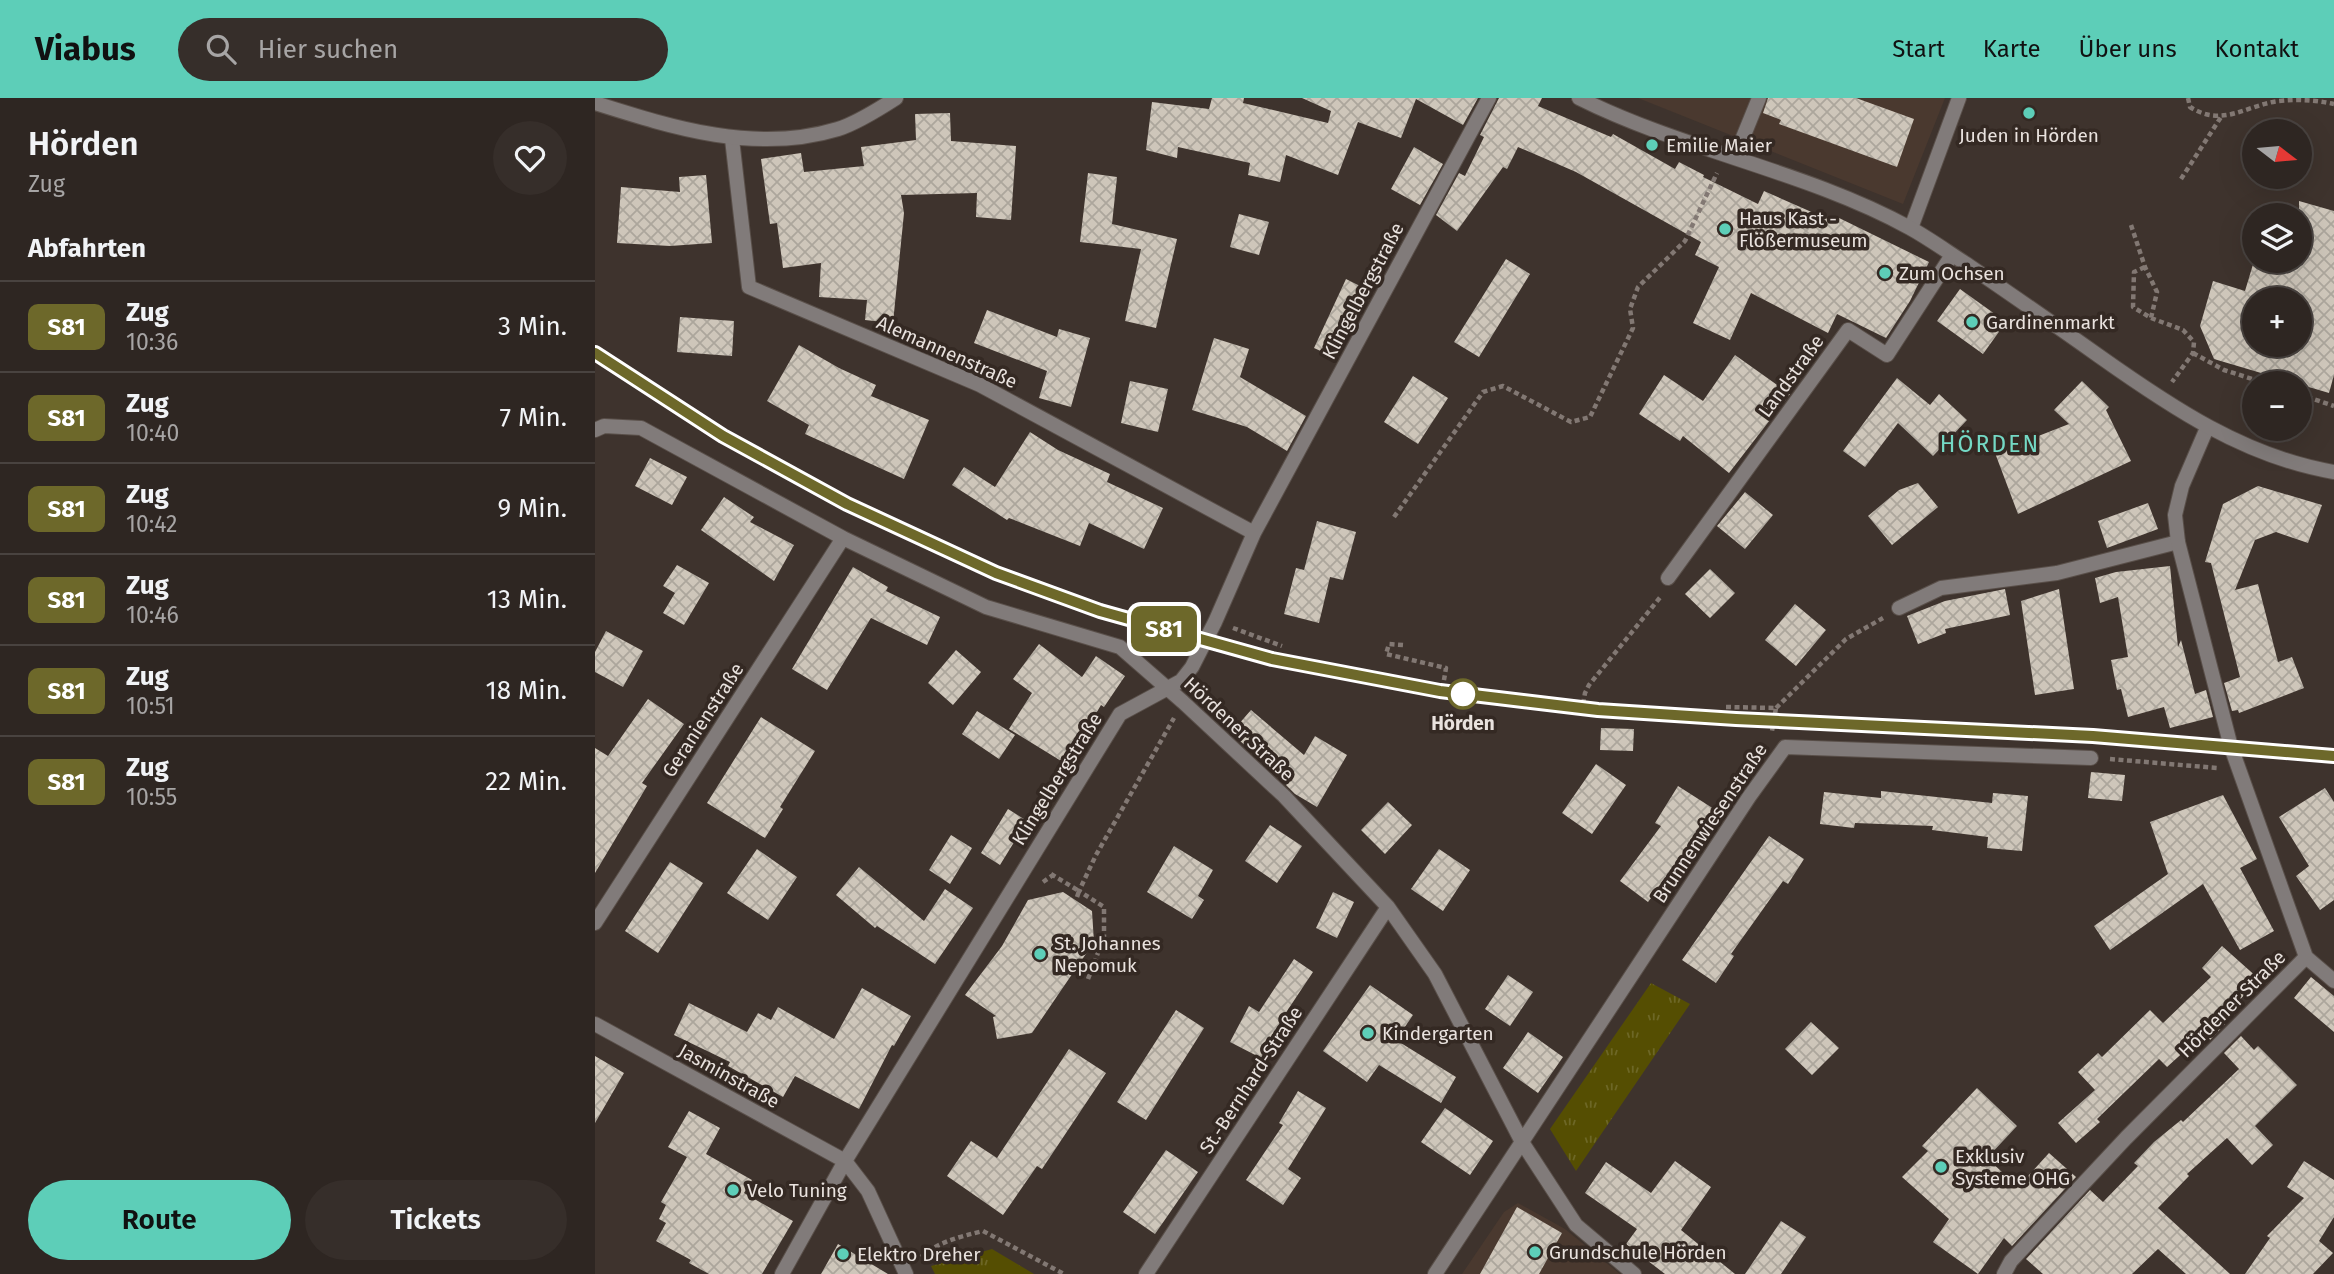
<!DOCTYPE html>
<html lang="de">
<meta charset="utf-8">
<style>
:root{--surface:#2e2622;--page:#362e2a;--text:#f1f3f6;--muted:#a7a5a5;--line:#494340;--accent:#5dceb8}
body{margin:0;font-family:"Fira Sans",sans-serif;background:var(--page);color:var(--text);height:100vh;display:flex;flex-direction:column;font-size:26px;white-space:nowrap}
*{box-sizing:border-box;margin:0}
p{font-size:23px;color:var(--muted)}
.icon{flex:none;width:38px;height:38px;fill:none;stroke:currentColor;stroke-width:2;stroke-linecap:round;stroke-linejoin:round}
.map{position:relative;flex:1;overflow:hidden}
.side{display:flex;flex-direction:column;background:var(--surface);width:595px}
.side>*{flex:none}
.badge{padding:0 14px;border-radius:10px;font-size:24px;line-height:46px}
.needle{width:46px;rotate:106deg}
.controls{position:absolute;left:1647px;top:21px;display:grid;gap:14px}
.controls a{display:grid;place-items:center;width:70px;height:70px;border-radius:50%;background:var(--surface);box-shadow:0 7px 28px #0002,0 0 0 2px var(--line);font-size:35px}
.map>.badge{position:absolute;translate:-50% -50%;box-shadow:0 0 0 4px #fff}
h2{padding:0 28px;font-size:26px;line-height:63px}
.round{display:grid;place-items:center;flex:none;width:74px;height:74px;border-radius:37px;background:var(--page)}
.headline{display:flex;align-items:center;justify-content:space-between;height:119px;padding:0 28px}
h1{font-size:33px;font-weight:600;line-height:52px}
.button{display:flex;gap:14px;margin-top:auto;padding:14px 28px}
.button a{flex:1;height:80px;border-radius:42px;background:var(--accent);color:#111;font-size:28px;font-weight:600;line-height:80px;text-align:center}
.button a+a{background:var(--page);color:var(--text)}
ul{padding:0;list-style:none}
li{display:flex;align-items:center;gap:21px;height:91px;padding:0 28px;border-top:2px solid var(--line)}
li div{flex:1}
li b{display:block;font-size:26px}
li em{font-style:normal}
li .badge{min-width:77px;font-weight:700;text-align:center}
header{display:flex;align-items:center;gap:42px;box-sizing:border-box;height:98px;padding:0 35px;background:var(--accent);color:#111}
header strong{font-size:33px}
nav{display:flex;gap:38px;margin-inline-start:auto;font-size:24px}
.search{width:490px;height:63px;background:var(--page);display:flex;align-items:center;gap:18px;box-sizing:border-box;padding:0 24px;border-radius:38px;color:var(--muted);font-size:26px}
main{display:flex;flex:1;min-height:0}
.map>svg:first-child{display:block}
</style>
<header>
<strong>Viabus</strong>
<div class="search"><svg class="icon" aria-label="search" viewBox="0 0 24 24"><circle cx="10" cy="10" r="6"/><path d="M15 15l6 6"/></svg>Hier suchen</div>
<nav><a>Start</a><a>Karte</a><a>Über uns</a><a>Kontakt</a></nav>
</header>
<main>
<section class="side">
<div class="headline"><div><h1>Hörden</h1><p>Zug</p></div><a class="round"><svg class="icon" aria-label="heart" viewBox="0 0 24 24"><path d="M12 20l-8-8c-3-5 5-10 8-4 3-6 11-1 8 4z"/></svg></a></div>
<h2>Abfahrten</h2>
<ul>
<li><span class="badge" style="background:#6d682a;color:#fff">S81</span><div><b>Zug</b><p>10:36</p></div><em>3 Min.</em></li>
<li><span class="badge" style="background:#6d682a;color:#fff">S81</span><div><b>Zug</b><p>10:40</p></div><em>7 Min.</em></li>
<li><span class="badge" style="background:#6d682a;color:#fff">S81</span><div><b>Zug</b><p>10:42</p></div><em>9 Min.</em></li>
<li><span class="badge" style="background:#6d682a;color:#fff">S81</span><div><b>Zug</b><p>10:46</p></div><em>13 Min.</em></li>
<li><span class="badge" style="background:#6d682a;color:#fff">S81</span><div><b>Zug</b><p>10:51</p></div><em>18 Min.</em></li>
<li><span class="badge" style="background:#6d682a;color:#fff">S81</span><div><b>Zug</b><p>10:55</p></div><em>22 Min.</em></li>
</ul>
<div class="button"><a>Route</a><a>Tickets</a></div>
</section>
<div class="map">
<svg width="1739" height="1176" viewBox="0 0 1739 1176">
<defs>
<pattern id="grass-tufts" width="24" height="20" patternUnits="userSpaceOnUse" patternTransform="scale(1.75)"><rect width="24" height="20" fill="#554e02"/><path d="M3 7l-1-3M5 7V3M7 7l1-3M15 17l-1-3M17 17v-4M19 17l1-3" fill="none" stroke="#6d6726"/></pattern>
<pattern id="building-cross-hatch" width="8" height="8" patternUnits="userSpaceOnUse" patternTransform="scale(1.75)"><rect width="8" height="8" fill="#cec6ba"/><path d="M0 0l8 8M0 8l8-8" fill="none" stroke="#aca69c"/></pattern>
</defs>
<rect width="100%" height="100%" fill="#3e332d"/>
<!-- built -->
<path fill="#4a392f" d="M1043,0H1350L1308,106Z
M923,1105L970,1131L1025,1176H867L909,1114Z"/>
<!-- grass -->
<path fill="url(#grass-tufts)" d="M1056,885L1095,906L981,1073L955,1031Z
M397,1151L439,1176H340L336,1168Z"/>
<!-- building -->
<path fill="url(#building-cross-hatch)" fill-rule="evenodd" d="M617,0H649L648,5L733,25L736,13L707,0H883L868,27L821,1L806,40L763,24L743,77L691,57L685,84L653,77L655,65L583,49L582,60L551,52L557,4L614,11Z
M904,0H947L943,8L1016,39L1018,36L1080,71L1084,64L1109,77L1108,79L1163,106L1169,93L1237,123L1240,118L1334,164L1315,203L1291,240L1242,216L1233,235L1156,195L1135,242L1098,225L1124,169L1100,157L1106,144L981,74L923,49L912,71L908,69L862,133L841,117L864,75L870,78L889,39L885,37Z
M1173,0H1261L1319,21L1302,69L1184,26L1186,22L1168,15Z
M355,15L356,43L421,48L416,122L381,119L382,95L306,97L309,115L298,225L270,222L272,202L224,199L226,165L188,170L182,125L175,126L166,61L206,55L209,74L269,68L266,49L321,42L320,16Z
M819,49L848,66L825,107L796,91Z
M493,75L522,79L517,126L582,141L561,230L530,223L546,151L485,144Z
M111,77L117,145L75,148L22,145L26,89L85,94L84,79Z
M1704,103L1739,113V277L1734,295L1619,261L1605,228L1618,183L1650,193L1659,163H1704ZM1659,201H1704V247H1659Z
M644,116L674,124L664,157L635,149Z
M911,161L935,176L884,259L859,244Z
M751,181L773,192L741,260L719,250Z
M1365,191L1411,224L1388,256L1342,223Z
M392,212L462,239L464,231L495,240L476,309L444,300L452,273L379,245Z
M85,219L139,223L137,258L82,254Z
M619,240L654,251L645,279L711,318L692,353L652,329L597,312Z
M204,247L244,270L281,287L276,298L334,322L309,381L210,336L214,327L172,303Z
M1140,257L1195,296L1134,375L1088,338L1085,343L1044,316L1069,277L1108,303Z
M818,278L853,300L823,346L789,324Z
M1302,280L1335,307L1344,296L1372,322L1338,358L1303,325L1270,369L1248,353Z
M535,283L573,291L563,334L526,325Z
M1487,283L1514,309L1511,312L1536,363L1423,416L1400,355L1474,326L1459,312Z
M435,334L463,352L515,376L512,384L568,410L549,451L494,425L485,448L414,420L412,422L357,387L369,369L400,389Z
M55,360L92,379L77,407L40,388Z
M1323,385L1343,409L1297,447L1273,418L1304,392Z
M1663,388L1727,407L1713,445L1681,434L1660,442L1640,492L1663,486L1683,564L1697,559L1709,590L1644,615L1643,612L1637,613L1629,585L1645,579L1616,465L1610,464L1628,406Z
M1150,394L1178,417L1150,451L1122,428Z
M129,399L159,419L155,424L199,447L179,483L106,432Z
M1553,405L1563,431L1512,450L1503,423Z
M722,423L761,434L748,482L735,479L724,525L689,516L701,470L709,472Z
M82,467L114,485L89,527L68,515L80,495L68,488Z
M1575,468L1583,549L1586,542L1600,596L1611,592L1618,619L1575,630L1569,609L1533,619L1526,591L1522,592L1516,562L1533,559L1523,499L1505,505L1500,480L1521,474Z
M258,469L293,489L291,493L345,519L332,547L276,520L232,592L197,571Z
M1115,471L1140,495L1115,520L1090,496Z
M1410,491L1415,517L1350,531L1351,535L1323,546L1312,518L1350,503Z
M1464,491L1479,591L1440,597L1426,503Z
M1200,506L1231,532L1201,568L1170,542Z
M11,533L48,553L28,589L0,574V554Z
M444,546L487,579L501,558L530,578L509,609L506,607L471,666L414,631L437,595L418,581Z
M361,552L386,574L358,607L333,585Z
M53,601L89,626L47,685L52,688L0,775V650L13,658Z
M656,612L709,657L720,638L752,657L722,709L700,696L691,687L693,685L636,635Z
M382,613L420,637L404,661L367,636Z
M166,619L220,653L185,709L188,711L170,740L112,705Z
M1006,630L1039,631L1038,653L1005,652Z
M1001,666L1031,687L997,736L967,715Z
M1496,674L1530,677L1527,703L1493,700Z
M1083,688L1119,711L1096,747L1053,804L1025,783L1066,728L1060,725Z
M1730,690L1739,704V802L1725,812L1701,778L1714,768L1684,719Z
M1286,693L1397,705L1398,695L1433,698L1427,753L1392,750L1393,739L1337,732L1338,728L1260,725L1259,730L1225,726L1229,694L1286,700Z
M1628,697L1662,761L1645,770L1679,833L1645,852L1608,786L1515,852L1499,828L1573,776L1555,724Z
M793,704L817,727L790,756L766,732Z
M413,711L432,723L405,767L386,755Z
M675,727L707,748L682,785L650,763Z
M356,737L377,750L355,786L334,772Z
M1174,738L1209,761L1193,786L1188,783L1136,856L1139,858L1121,885L1087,862Z
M579,748L618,772L603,798L609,802L597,821L552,794Z
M162,751L202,779L173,822L132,795Z
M844,751L875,772L848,813L816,791Z
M75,764L108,785L63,855L30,833Z
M264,769L329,823L350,791L378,810L340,866L282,828L280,830L241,797Z
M468,794L497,813L499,844L437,935L402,941L398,919L401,918L370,897L407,848L433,802Z
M738,794L759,804L742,840L721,830Z
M1627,848L1664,881L1628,920L1632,924L1615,942L1613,939L1608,944L1604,940L1572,969L1564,961L1502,1021L1505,1024L1481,1045L1463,1025L1500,992L1483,974L1503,955L1507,959L1555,912L1568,925L1616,879L1607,870Z
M699,861L718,874L688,919L666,960L635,944L654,908L664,914Z
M913,877L938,894L915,928L890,911Z
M1716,879L1739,898V934L1699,900Z
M775,887L818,917L801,942L861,979L846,1005L784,967L772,984L728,953Z
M267,890L316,918L299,948L297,947L264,1011L200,978L188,999L133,968L135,964L79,937L94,905L152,934L163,915L176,922L183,909L239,941Z
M581,912L609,930L551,1022L522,1004Z
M1216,924L1244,950L1217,977L1190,951Z
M933,934L968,959L943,995L908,970Z
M1646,938L1659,952L1663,948L1702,987L1660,1028L1678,1047L1657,1067L1632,1040L1592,1076L1594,1078L1563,1110L1635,1176H1591L1563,1151L1537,1176H1448L1431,1161L1495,1092L1508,1104L1543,1068L1539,1065L1559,1044L1586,1022L1588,1024L1644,971L1629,955Z
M474,951L511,975L447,1071L442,1068L408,1117L352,1078L376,1043L402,1060Z
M0,958L29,975L0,1025Z
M1382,990L1422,1028L1392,1060L1423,1089L1454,1055L1481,1079L1417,1148L1409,1140L1383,1176L1338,1144L1354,1121L1307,1079L1333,1053L1327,1048Z
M703,993L731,1010L693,1071L706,1080L688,1107L651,1082L688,1027L684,1025Z
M850,1010L898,1043L875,1077L826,1044Z
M94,1013L125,1030L111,1056L157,1082L149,1095L198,1123L167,1176H114L94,1165L96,1162L61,1143L71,1125L64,1121L71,1107L66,1104L92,1059L73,1049Z
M571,1052L603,1074L560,1136L528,1114Z
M1080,1063L1116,1089L1086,1132L1140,1176H1070L1031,1146L1042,1131L990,1095L1011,1064L1056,1095Z
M1709,1063L1739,1082V1119L1724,1143L1738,1155L1718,1176H1650L1675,1140L1672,1138L1709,1100L1692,1089Z
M922,1109L967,1135L944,1176H885Z
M1186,1123L1211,1139L1186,1176H1150Z
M243,1146L293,1176H226Z"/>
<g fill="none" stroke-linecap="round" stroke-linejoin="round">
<defs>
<path id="service" d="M1140,59L1164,0
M1316,130L1364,0
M1073,480L1253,232L1292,257L1357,157
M1304,510L1346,490L1462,475L1583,444"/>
<path id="minor" d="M137,41L154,189L385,287L659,435
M0,332L9,328L46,330L248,440L391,509L525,549L588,604L689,698L793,809L840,876L927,1044L981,1127L1039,1176
M0,825L248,440
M1711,859L1739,883
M0,926L250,1063L273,1093L311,1176
M187,1176L250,1063L525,616L586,583L597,569L620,524L659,435L894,0
M551,1176L793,809
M840,1176L1154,699L1190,649L1496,660
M1409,1176L1416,1163L1531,1040L1711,859L1636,649L1583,444L1580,417L1587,388L1612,330"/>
<path id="tertiary" d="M984,0C1090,53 1211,73 1315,130C1335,141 1354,155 1373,167C1417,197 1460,227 1504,258C1576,309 1650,359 1739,374
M0,5C79,30 161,56 243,31C262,25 284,11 301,0"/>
</defs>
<!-- service casing -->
<use href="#service" stroke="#594f49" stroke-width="16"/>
<!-- minor casing -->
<use href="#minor" stroke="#594f49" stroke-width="16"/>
<!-- tertiary casing -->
<use href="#tertiary" stroke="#594f49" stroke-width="16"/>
<!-- path -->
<path stroke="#827873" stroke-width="4.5" stroke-dasharray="5 3.5" stroke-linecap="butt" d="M1593,0L1595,9C1628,30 1651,7 1684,3C1704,1 1720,2 1739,6
M1586,81L1626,19
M1536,127L1550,169L1562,194L1556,220L1538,209L1539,174L1550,169
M1556,220L1588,232L1599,244L1598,255L1577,284
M1598,255L1629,272L1670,285
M1704,296L1739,308
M799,419L888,294L908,288L976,324L995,319L1038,230L1035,211L1043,189L1090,143L1122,75
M638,530L687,548
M808,547L794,546L791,556L851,570L848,588
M988,606L990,595L994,587L1067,497
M1131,609L1181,610L1177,633
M1181,610L1251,541L1288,520
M1515,661L1622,670
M456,776L484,793L481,802
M448,784L458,777
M493,881L509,839V809L484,793L501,757L579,620
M326,1159C345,1143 364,1139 388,1133L469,1176"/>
<!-- service -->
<use href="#service" stroke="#817b7a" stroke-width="14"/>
<!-- minor -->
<use href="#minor" stroke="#817b7a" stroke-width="14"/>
<!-- tertiary -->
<use href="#tertiary" stroke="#817b7a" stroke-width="14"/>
<!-- rail -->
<path stroke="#d3ccc8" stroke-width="5" stroke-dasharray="3.5 7" stroke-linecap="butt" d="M0,255C43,283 86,313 130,339C216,390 307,435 399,474C455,498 514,515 572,532C688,566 808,591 929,605C1198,634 1470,625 1739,658"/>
</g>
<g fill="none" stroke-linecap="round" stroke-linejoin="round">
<defs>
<path id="line" d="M0,255L128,338L252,406L401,475L505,513L677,561L845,593L1003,612L1141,621L1498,638L1739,658"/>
</defs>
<!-- line casing -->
<use href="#line" stroke="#fff" stroke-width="16"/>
<!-- line -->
<use href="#line" stroke="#6d682a" stroke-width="10"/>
</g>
<!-- markers -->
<g fill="#5dceb8" stroke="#342923" stroke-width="2.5">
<circle cx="1434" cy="15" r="7"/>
<circle cx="1057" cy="47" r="7"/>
<circle cx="1130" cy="131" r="7"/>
<circle cx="1290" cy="175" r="7"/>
<circle cx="1377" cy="224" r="7"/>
<circle cx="445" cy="856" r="7"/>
<circle cx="773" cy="935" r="7"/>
<circle cx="1346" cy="1069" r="7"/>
<circle cx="138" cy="1092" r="7"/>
<circle cx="940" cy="1154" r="7"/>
<circle cx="248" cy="1156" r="7"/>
</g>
<circle fill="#fff" stroke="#6d682a" stroke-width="3.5" cx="868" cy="596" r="14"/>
<g text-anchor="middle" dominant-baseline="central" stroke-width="7" stroke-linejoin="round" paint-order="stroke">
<!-- poi labels -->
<g font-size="19" fill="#e9e2de" stroke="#342923" text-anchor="start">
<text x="1434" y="37" text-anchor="middle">Juden in Hörden</text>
<text x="1071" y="47">Emilie Maier</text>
<text x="1144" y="120">Haus Kast -<tspan x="1144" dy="22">Flößermuseum</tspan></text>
<text x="1304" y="175">Zum Ochsen</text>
<text x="1391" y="224">Gardinenmarkt</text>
<text x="459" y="845">St. Johannes<tspan x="459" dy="22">Nepomuk</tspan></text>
<text x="787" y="935">Kindergarten</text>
<text x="1360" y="1058">Exklusiv<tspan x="1360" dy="22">Systeme OHG</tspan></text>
<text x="152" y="1092">Velo Tuning</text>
<text x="954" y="1154">Grundschule Hörden</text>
<text x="262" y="1156">Elektro Dreher</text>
</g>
<!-- street labels -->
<g font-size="19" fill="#e9e2de" stroke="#342923">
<text transform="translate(768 193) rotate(-62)">Klingelbergstraße</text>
<text transform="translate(352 254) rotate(24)">Alemannenstraße</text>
<text transform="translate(1196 278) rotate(-54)">Landstraße</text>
<text transform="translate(108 622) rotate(-57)">Geranienstraße</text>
<text transform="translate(644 631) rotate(43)">Hördener Straße</text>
<text transform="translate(462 681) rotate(-58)">Klingelbergstraße</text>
<text transform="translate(1115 725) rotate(-56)">Brunnenwiesenstraße</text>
<text transform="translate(1637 906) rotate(-45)">Hördener Straße</text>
<text transform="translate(134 978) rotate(29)">Jasminstraße</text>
<text transform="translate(656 982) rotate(-57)">St.-Bernhard-Straße</text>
</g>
<!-- stop labels -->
<g font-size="19" font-weight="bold" fill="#e9e2de" stroke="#342923">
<text x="868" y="625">Hörden</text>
</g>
<!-- quarter labels -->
<g font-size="23" letter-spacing="2" fill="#74d9c5" stroke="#342923">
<text x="1395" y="346">HÖRDEN</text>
</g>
</g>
</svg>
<div class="controls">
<a><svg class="needle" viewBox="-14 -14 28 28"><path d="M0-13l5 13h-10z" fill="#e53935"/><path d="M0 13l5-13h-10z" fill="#a7a5a5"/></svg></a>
<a><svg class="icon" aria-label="layers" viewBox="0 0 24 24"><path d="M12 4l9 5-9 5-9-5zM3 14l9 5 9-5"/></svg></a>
<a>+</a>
<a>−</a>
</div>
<b class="badge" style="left:569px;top:531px;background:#6d682a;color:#fff">S81</b>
</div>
</main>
